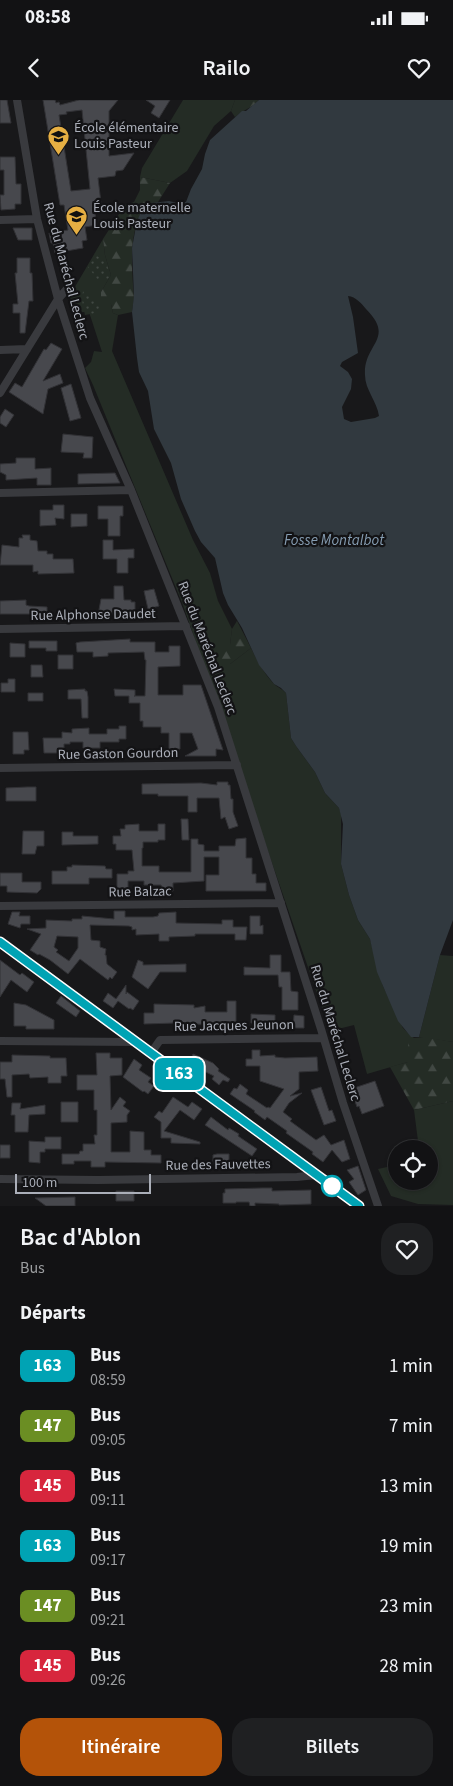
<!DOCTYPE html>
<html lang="fr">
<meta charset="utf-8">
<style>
:root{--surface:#121214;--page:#1f2022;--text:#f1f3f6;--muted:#9c9ea0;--line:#313234;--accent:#b45309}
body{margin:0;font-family:"Source Sans 3",sans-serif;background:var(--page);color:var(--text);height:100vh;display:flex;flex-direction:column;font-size:19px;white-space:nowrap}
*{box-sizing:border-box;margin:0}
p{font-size:16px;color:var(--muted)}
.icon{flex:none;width:28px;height:28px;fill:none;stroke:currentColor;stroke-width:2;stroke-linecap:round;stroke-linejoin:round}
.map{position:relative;height:1106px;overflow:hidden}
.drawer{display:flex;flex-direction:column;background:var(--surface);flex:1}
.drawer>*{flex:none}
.badge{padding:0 10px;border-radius:8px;font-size:18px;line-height:32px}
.buttons{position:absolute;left:388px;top:1040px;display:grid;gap:10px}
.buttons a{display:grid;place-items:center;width:50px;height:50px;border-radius:50%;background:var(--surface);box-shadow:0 1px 4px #0004,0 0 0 1px var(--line);font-size:25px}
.scale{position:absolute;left:15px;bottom:12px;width:136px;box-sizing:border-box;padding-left:5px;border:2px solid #abafb9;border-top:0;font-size:14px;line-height:18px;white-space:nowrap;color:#abafb9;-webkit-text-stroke:4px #131315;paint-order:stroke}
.map>.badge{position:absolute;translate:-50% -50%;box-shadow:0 0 0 2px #fff}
h2{padding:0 20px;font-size:19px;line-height:45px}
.round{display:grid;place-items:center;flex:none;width:52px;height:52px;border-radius:20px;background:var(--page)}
.head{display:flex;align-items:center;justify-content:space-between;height:85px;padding:0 20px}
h1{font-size:24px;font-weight:600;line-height:38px}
.primary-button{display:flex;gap:10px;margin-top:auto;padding:10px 20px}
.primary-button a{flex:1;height:58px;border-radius:20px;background:var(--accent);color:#fff;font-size:20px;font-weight:600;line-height:58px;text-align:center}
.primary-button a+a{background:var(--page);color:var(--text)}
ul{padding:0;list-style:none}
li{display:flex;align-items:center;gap:15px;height:60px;padding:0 20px}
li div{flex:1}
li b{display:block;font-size:19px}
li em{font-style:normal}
li .badge{min-width:55px;font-weight:700;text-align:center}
.status{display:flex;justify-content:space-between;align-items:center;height:35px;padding:0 25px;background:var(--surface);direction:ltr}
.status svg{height:14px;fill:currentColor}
header{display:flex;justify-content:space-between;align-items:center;height:65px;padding:0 20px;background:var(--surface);font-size:22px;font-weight:600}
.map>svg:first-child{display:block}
</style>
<div class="status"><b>08:58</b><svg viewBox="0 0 49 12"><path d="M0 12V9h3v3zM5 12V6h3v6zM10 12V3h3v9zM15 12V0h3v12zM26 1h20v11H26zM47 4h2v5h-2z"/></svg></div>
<header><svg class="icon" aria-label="back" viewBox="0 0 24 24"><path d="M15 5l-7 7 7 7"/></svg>Railo<svg class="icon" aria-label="heart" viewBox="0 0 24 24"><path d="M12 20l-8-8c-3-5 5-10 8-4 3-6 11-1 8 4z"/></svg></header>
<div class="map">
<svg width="453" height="1106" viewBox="0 0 453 1106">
<defs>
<pattern id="forest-firs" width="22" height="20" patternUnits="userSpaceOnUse" patternTransform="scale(1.25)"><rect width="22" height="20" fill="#242c25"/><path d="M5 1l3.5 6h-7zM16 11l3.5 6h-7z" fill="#414843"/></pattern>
<pattern id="park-dots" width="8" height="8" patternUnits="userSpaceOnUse" patternTransform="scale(1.25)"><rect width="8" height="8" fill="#242c25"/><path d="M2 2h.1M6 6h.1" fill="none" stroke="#414843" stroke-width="1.8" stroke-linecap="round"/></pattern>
</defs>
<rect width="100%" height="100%" fill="#18181a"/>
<!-- grass -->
<path fill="#242c25" d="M183,0H235L231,11L214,26L187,71L170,83L140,77L142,68Z
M103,139L105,155L111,175L101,192L111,204L113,213L118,215L112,251L193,440L210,473L218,501L232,529L230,545V564L251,548C257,561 264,573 273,583C277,587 282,589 286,593L291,638L296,646L315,672L325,693L339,708L341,714V764L349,795L358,820L370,839L383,886L403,928L408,933V962L367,974L354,925L330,931L183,505L93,285L85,268L91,262L94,251L102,252L89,212H82L79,206L73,203L69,197Z
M440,855L453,856V942L419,937Z
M453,1001V1105L418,1104L391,1096L378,1069L396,1065V1081H429V1049H419L414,1010Z"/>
<!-- forest -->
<path fill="url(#forest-firs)" d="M235,0H259C252,8 243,10 235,17L231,11Z
M140,77L170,83L158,102C125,109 132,172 134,197C134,202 132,207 132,212L118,215L113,213L111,204L101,201V192L111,175L105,155L103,139L125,105L134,102L140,90Z
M237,521L251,548L230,564L218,559L230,545L232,529Z
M408,933L414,938L424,937L453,942V1001L414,1010L390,967L408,962Z"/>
<!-- park -->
<path fill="url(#park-dots)" d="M96,155L107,164L110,177L107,179L102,177L98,180L88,167Z
M86,189L100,206L101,212L85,215L82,200L83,191Z"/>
<!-- water -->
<path fill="#31393f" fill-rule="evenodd" d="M259,0H453V820L440,855L419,937H411L398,921L377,872L370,839L358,820L349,795L341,764L343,724L339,708L325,693L315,672L296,646L291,638L286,593L281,588L274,584L259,565L242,528L228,505L223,493L215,458L201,442L195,431L181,399L171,363L154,329L148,291L139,272L137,258L132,212L134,196L132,148L137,121L142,110L146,106L151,103L169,101L177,103L186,102L191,89L202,69L205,54L210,40L242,11H246ZM348,196C356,197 361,203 366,209C396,239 363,244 365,275C365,290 377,301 379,316L375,318L351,322L344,319L342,307L351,289L352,279L348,272L340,266L342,262L358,253L353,217Z"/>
<!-- building -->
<path fill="#47484d" stroke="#323236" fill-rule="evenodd" d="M0,0H7L11,23H0Z
M43,0H55L56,3L59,2L60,5L79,0H118L109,11V56L134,53L123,70L116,71L115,76L98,78L102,111L95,113L97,125L85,127L87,140L82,141L83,148L55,153L53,143H51L49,133L68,130L64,105H60ZM82,10L90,89L71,91L59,15L67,14L66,12Z
M146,0H170L159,18L151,13L155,6Z
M0,57H15L16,84H21V104H15V109L1,110L0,95H4V70H0Z
M13,128H32V140H18Z
M17,158H30V173H32L33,201H29L25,233H20V213H13V204H18L15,173H17Z
M51,243L62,249L43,281L60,274L63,283L48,289L43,314L9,292L15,283L22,287L44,249L46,250Z
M71,284L81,318L70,321L61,288Z
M5,309L14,315L6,327L0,323V317Z
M63,334L93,337L92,358H83L84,353L61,352Z
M16,358H35V369L51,368V385H37V378L6,380V375L0,372V364L16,363Z
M115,373L120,383L78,384V374Z
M53,405H64V419L55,418L56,425L40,426V410H53Z
M98,406H123V416H120V436H108V419H98Z
M71,414H87V426L71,427Z
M22,435H30V440L37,441L38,451H47V454H53V459H73L74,473L38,474V471L33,472V465H0L2,445L19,447V438H23Z
M103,440H113V450L134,449V458H128V473H117V459H103Z
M114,486H123L124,500H131V502H135V513L98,515L101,499H114Z
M154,489L159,506L148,509L144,491Z
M26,500V505L29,506L47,507V514H0V501Z
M130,539V542H155V552H169V546H180V566L158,567V595H183V585H201L223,650L216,649V656H185L198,649L192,633H180V649H169V633H161V627H143V621H140V603H129V596H115L114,589L135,590V596H134H145L146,560H145L144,552L108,553V556L93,557V552H77L76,543L80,542Z
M29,541H57V551H46V548H29Z
M10,543L25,544V557H10Z
M58,555H73V569H58Z
M31,565H42L43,577H31Z
M8,579H15V592H1V583H8Z
M85,589V591H87L88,597V618H82L81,599H68V590Z
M28,593H43V601H28Z
M119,626H126V639H119V642H100V648H83V642H70V644H64V653H44L43,638H62V632L72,633V629L89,628V634H107V629H119Z
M13,632H28L29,650H24V654H13Z
M217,682H228V685H230L231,699H233V712L238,726L229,729L225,717L221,719L219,698H197V712H188V696H158V694H142V684L201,683L217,685Z
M27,687H36V701H6V688Z
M181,719H188L189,740H182Z
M139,724V731H158V724H165V740H158V742H143V748H142V766H159V772H191V739H198V744L204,745V751H219V746H235L236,739L246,738V758H252V774H256V783H266V791H206V775H219V757H204V781L173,783V791H163L161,785H144V781H128V791H117V774H128V771H134L132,750H116V744H113V736H121L120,729H125V725Z
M23,731H44V746H37L35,754H22Z
M62,732H73V736H98V744L62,745Z
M72,765L105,766L106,769H112V778H89V784H52V771H67V767H72Z
M0,773H22V782H41V789L37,793L7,792V786H0Z
M114,811H125V817H153L158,816L159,813L176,812V823L222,824V820H233V827H247L246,840H235V834H195V836L169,837V841H159V834L136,835V829L132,830V827L129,826L90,825L91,840L100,841V847L106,849L105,855H106L107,864L117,872L112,879L110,877L108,880L80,859L68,874L50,860L39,854L38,855L30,850L41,834L27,829L46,828V820L72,821V819H82V816L114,819ZM57,836L78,837V848L69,861L56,852L58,850L54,847Z
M12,812H20L19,816H30V824H21L20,828L8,824Z
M250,816H260V826L263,825V834H250Z
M270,855H281V872H290L291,891L298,892V910H282V887H279L278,875H244V867L270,868Z
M0,860L20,875L22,873L34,882L27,892L11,880L0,897Z
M138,860L143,862V865L186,864V872H160L148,889L132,877Z
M126,885V894L127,892L139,901L133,910L130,908L129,909L118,901L113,908L103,901L108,893L116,899Z
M61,896L80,911L76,917L56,903Z
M227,901H236V926L175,923L144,924V913H154V904L194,905V908L205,906V912H227Z
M14,903L26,905L54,920V929H26V926H14Z
M251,914L275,915V923H251Z
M294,915L304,916V928H293Z
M252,950H260V956L275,955V957L285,958L317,957L318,971L299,972V989L290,996L302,993L289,1003L283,1012L292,1019L290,1021L316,1040L324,1035L331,1045L344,1040L350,1059L342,1062L332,1050L323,1062L312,1054L313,1052L286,1033L287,1031L267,1017L265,1020L254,1012L255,1011L230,994L234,988L237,989L240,984L248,990L246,994L267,1008L268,1007L270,1008L284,989L260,981V966H246V959H252Z
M96,953H110V958H122V975L110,976L111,1010L120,997L126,1002L123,1006L130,1011L127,1015V1022L111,1023V1052H130V1031L144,1032V1050H151V1055H161V1063L105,1062V1067H91V1061H74V1064H62V1054H79L80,1051H83V1044H95L94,1035H97V1010H94V990H77V975H97Z
M193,954L213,963L219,969L218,971L230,979L228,982L223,980L219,985L212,979L214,976L189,964Z
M12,955L50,956V958H66L67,976H61V983H48V977L30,978L29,974L12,975V997H7L5,979H0V962H12Z
M134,959L142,965L139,970L151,978L148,982L154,986L148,994L144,991L143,992L123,977Z
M375,981L384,1006L362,1014L359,1006L357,1007L351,989Z
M321,987L329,1011L332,1010L336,1021L324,1025L311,990Z
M173,997L188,1007L192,1002L202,1009L194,1020L180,1010L164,1031L200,1042V1044L171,1043V1038H161V1022L154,1017L159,1011L162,1013Z
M61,1002H78V1022H61Z
M12,1003H21L20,1009L45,1005V1014L29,1015L28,1032H15V1015H11Z
M211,1017L228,1030L229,1028L239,1034L238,1036L257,1049L252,1056L205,1025Z
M45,1037H61V1049H45V1052H40V1063L29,1062V1041L45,1042Z
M0,1045H10V1058H0Z
M217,1054H229V1064H213V1055Z
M358,1066L366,1090L358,1095L349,1082L354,1079L347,1070Z
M262,1088H272V1091L311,1090V1104L279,1105V1104L255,1103V1106H250L249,1102H236V1103H223V1093H225V1089Z
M116,1091H134V1101H116Z
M75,1097V1106H46L35,1098Z"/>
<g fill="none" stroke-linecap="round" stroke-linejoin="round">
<!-- minor -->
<path stroke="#393a3e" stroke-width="8" d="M17,0L37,119L58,199L90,298L131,390L218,607L321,929L343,1003L378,1106
M0,120L37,119
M0,250L27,249
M0,293L58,199L67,189
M0,393L131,390
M0,529L186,526
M0,668L237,665
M0,806L281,803
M0,841L359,1106
M0,941L138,942
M151,953L160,940L323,938
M0,1079L98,1080L297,1077L316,1075"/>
</g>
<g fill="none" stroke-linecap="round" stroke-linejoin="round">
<defs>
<path id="line" d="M0,842L359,1106"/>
</defs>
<!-- line casing -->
<use href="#line" stroke="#fff" stroke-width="11"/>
<!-- line -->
<use href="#line" stroke="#00a3b4" stroke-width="8"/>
</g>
<!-- icons -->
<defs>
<symbol id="school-pin" viewBox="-11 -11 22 30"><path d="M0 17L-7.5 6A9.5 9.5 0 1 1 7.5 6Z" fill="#e6af43" stroke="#131315"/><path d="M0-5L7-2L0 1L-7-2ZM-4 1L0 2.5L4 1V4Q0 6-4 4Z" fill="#111"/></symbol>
</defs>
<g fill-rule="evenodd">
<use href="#school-pin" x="46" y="24" width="25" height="34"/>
<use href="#school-pin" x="64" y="104" width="25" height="34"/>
</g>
<!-- markers -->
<circle fill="#fff" stroke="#00a3b4" stroke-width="2.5" cx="332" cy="1086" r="10"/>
<g text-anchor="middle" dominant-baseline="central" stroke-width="4.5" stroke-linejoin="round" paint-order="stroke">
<!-- poi labels -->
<g font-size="14" fill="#abafb9" stroke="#131315" text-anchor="start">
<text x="74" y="28">École élémentaire<tspan x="74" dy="16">Louis Pasteur</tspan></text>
<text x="93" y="108">École maternelle<tspan x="93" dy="16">Louis Pasteur</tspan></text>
</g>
<!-- street labels -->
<g font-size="14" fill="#abafb9" stroke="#131315">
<text transform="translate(66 171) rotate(75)">Rue du Maréchal Leclerc</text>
<text transform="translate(93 515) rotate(-1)">Rue Alphonse Daudet</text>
<text transform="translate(207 548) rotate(69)">Rue du Maréchal Leclerc</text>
<text transform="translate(118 654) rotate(-1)">Rue Gaston Gourdon</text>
<text transform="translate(140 792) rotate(-1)">Rue Balzac</text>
<text transform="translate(234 926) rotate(-1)">Rue Jacques Jeunon</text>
<text transform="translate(335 933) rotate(73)">Rue du Maréchal Leclerc</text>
<text transform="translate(218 1065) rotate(-1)">Rue des Fauvettes</text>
</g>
<!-- water labels -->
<g font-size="15" font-style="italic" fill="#859cb1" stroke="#131315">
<text x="334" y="440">Fosse Montalbot</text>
</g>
</g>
</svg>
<div class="buttons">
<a><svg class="icon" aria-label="locate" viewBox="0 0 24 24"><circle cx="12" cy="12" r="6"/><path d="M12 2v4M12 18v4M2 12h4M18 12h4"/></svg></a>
</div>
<div class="scale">100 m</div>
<b class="badge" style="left:179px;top:974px;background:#00a3b4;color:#fff">163</b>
</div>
<section class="drawer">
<div class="head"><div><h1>Bac d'Ablon</h1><p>Bus</p></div><a class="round"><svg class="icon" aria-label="heart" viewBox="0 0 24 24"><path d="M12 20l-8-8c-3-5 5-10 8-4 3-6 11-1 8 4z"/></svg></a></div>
<h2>Départs</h2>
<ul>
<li><span class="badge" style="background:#00a3b4;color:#fff">163</span><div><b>Bus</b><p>08:59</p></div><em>1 min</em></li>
<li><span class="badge" style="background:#6b8e23;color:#fff">147</span><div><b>Bus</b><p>09:05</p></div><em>7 min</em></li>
<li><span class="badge" style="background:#d7263d;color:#fff">145</span><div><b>Bus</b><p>09:11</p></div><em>13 min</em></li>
<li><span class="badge" style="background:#00a3b4;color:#fff">163</span><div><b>Bus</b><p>09:17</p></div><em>19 min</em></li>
<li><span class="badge" style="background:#6b8e23;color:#fff">147</span><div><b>Bus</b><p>09:21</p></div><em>23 min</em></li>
<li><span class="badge" style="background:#d7263d;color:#fff">145</span><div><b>Bus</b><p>09:26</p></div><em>28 min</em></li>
</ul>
<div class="primary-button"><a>Itinéraire</a><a>Billets</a></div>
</section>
